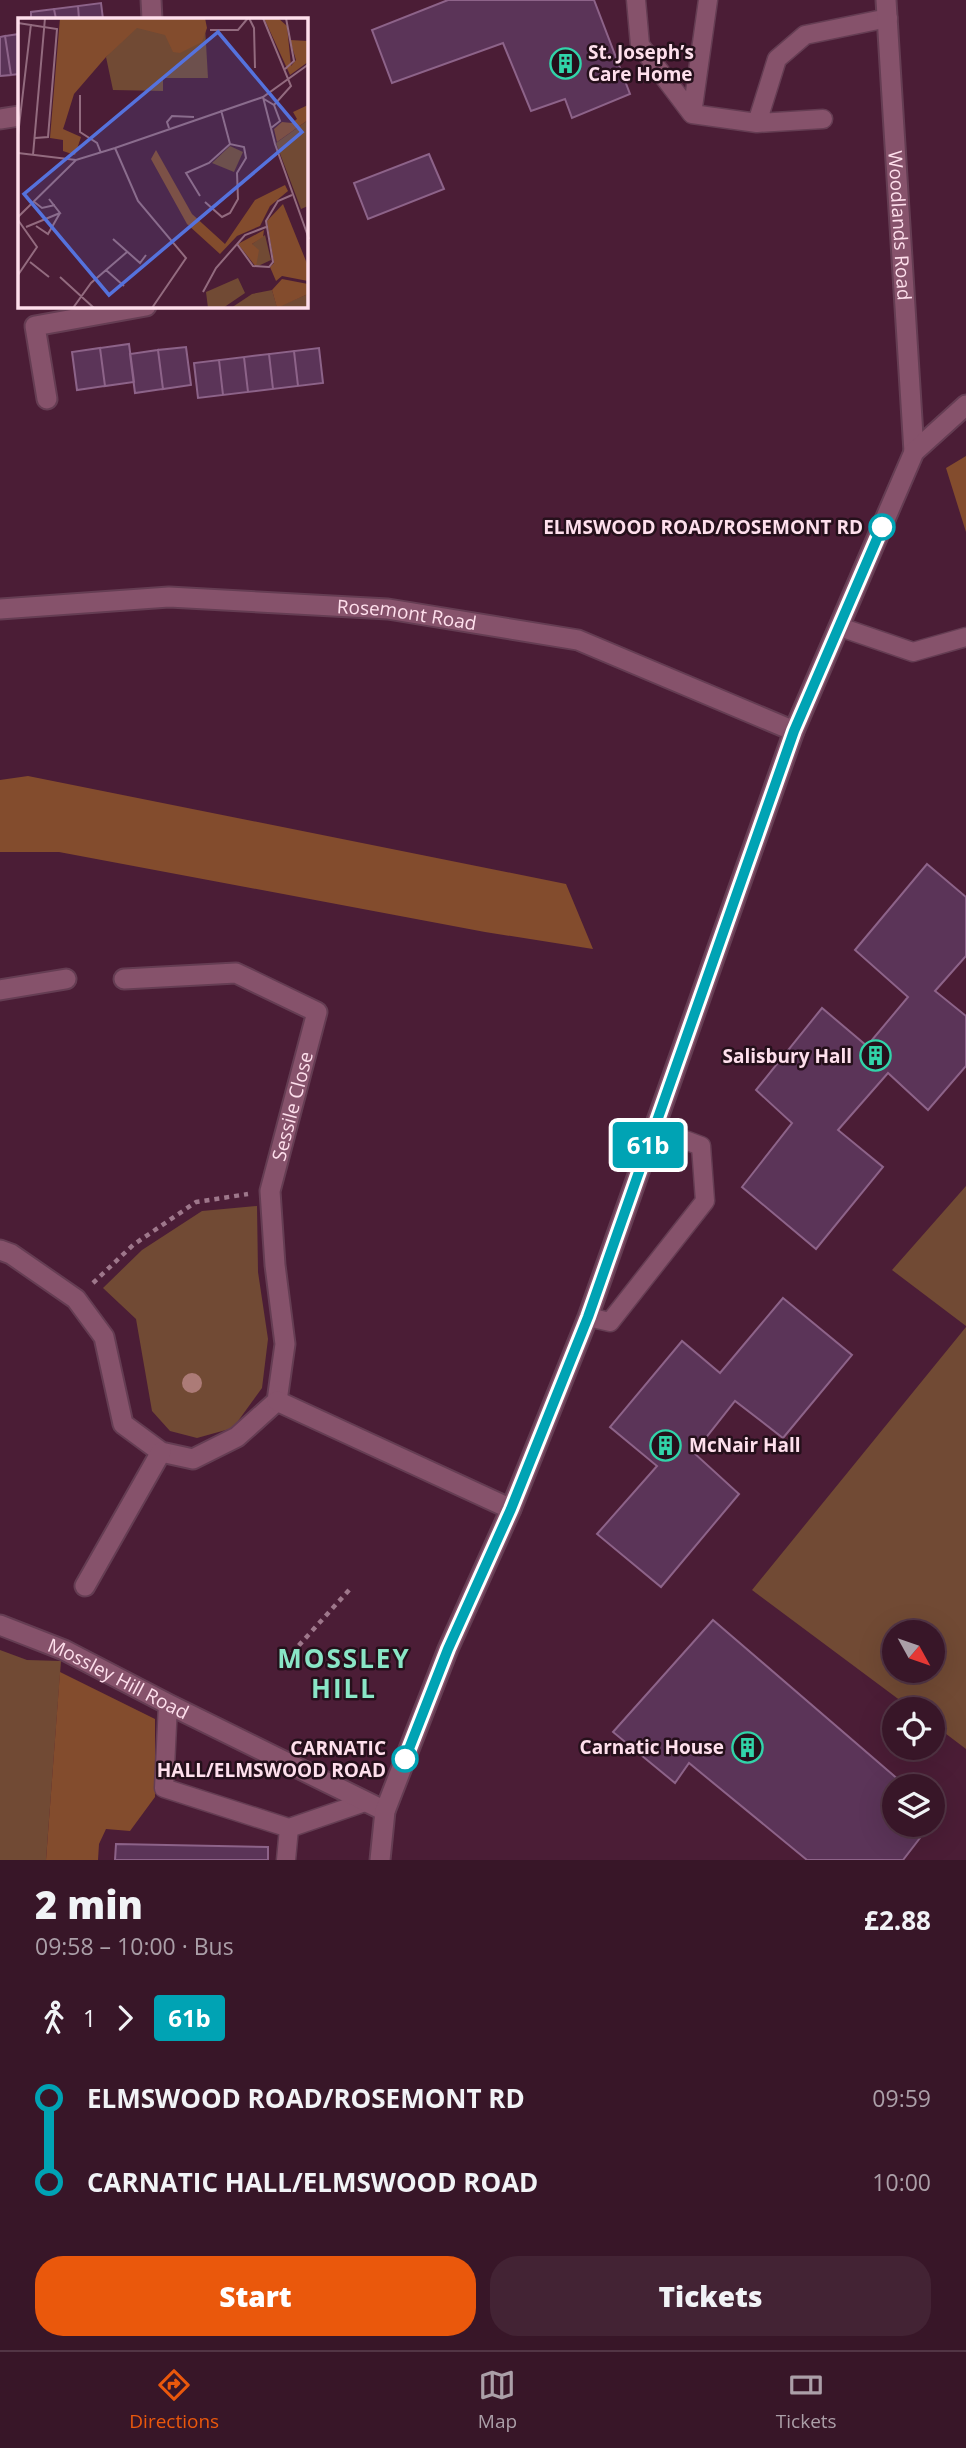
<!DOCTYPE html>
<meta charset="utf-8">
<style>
:root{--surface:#381628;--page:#432334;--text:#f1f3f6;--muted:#ab9fa8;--line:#523545;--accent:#ea580c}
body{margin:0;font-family:"Open Sans",sans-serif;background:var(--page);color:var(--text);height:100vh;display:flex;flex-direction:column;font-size:26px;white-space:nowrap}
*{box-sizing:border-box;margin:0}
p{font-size:23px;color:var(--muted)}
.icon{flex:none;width:38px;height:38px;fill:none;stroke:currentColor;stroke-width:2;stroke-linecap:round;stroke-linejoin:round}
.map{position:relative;height:1860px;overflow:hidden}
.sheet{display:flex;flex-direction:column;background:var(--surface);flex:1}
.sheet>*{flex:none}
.badge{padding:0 14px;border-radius:5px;font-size:24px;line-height:46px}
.needle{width:46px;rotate:130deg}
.fabs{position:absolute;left:882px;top:1620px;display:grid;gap:14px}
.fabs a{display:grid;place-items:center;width:63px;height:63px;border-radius:50%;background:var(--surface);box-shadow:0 7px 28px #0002,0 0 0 2px var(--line);font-size:35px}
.map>.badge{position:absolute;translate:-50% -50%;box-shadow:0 0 0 4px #fff}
.legs{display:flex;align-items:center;gap:10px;height:77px;padding:0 35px;font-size:23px}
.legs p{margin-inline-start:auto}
.head{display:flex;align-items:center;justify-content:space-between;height:119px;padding:0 35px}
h1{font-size:38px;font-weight:800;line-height:52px}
.primary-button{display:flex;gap:14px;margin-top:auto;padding:14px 35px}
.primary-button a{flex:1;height:80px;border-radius:28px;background:var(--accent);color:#fff;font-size:28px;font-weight:800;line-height:80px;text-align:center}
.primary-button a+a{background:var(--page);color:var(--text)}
ul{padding:0 35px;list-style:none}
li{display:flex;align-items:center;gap:24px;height:84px;font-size:26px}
li i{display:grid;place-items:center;width:10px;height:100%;margin:0 9px;background:currentColor}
li i::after{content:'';width:18px;height:18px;margin:-9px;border:5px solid;border-radius:50%;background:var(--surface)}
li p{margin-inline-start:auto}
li:first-child i{background:linear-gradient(#0000 50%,currentColor 0)}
li:last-child i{background:linear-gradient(currentColor 50%,#0000 0)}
.dock{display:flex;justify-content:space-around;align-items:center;height:98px;border-top:2px solid var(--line);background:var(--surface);font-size:19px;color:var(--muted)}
.dock a{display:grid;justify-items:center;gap:4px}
.dock .active{color:var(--accent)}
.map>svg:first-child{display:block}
</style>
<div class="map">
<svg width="966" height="1860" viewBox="0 0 966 1860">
<rect width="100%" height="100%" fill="#4b1d36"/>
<!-- green -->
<path fill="#714a34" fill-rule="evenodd" d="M966,1186V1326L892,1270Z
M257,1206L258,1272L268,1339L262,1388L233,1428L197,1438L170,1431L152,1411L136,1319L103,1288L142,1250L202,1211Z
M966,1327V1749L933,1724V1710H913L752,1590ZM894,1633H933V1671H894Z
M0,1650L27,1660L61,1661L46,1860H0Z"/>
<!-- forest -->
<path fill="#834c2d" d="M966,456V532L946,468Z
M28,776L566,884L593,949L485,932L59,852H0V780Z
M60,1672L155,1719V1797L130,1831L106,1829L99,1844L98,1860H46Z"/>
<!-- building -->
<path fill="#5b3458" stroke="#8d6389" stroke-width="2" d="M448,0H594L630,94L572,118L565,99L531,111L503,43L392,83L372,30Z
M101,3L103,19H79L78,6Z
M78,6L79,19H56L54,9Z
M54,9L56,19H31V12Z
M19,34V74L11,75L5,36Z
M5,36L11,75L0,76V37Z
M429,154L444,189L368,219L354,183Z
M129,344L134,382L105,386L100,348Z
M186,347L191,385L163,389L158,350Z
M100,348L105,386L77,390L72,352Z
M319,348L323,383L298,386L294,351Z
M158,350L163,389L135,393L130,354Z
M294,351L298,386L273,389L269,354Z
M269,354L273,389L248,392L244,357Z
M244,357L248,392L223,395L219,360Z
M219,360L223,395L198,398L194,363Z
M927,864L966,897V956L935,991L966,1016V1066L928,1110L888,1073L838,1130L883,1167L816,1249L742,1187L792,1123L756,1090L822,1008L867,1046L908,997L855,950Z
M783,1298L852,1355L783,1438L735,1401L694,1453L739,1494L661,1587L597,1534L657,1466L610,1427L682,1341L720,1373Z
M713,1620L907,1787H894V1825H930L903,1860H807L689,1763L675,1783L613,1732Z
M116,1844L268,1847V1860H115Z"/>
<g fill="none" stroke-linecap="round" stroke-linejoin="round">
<defs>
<path id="service" d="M636,0L640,45L692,114
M708,0L692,114L757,123L823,119
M757,123L777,59L805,35L888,18
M840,627L913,652L966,637
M588,1317L610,1322L705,1201L701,1146L653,1128
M168,1704L164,1788L289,1828
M286,1860L289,1828L365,1802"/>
<g id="minor">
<path d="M151,0L152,19"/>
<path id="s1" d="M886,0L914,452"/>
<path d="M0,119L19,116"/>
<path d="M47,399L35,326L146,306"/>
<path id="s2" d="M0,609L169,597L388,609L578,640L794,731"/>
<path d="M0,990L66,979"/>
<path id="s3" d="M0,1250L11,1254L76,1299L104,1337L123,1424L161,1452L193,1459L237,1437L277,1401L285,1344L275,1265L270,1191L317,1012L236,973L124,979"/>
<path d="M277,1401L511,1509"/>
<path d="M85,1586L161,1452"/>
<path id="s4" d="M0,1625L64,1650L168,1704L385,1811"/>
</g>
<path id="tertiary" d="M380,1860L385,1811L448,1649L511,1509L588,1317L794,731L914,452L966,405"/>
</defs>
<!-- service casing -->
<use href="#service" stroke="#653d53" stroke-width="21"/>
<!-- minor casing -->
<use href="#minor" stroke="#653d53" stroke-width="23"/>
<!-- tertiary casing -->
<use href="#tertiary" stroke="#653d53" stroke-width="23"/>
<!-- path -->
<path stroke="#9e778b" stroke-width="4.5" stroke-dasharray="5 5" stroke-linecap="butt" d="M93,1283L133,1245L196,1202L248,1194
M292,1653L350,1589"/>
<!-- service -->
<use href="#service" stroke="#86526b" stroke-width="18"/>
<!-- minor -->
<use href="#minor" stroke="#86526b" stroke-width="19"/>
<!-- tertiary -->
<use href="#tertiary" stroke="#86526b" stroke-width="19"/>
</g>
<!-- trees -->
<circle fill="#ac7b77" cx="192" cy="1383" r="10"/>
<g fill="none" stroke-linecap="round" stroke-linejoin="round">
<defs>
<path id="line-1" d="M405,1759L448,1649L511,1509L588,1317L794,731L882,527"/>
</defs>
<!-- line-1 casing -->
<use href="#line-1" stroke="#fff" stroke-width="16"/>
<!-- line-1 -->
<use href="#line-1" stroke="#00a3b4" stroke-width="10"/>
</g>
<!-- icons -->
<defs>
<symbol id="building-ring" viewBox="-11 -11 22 22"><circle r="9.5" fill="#25101b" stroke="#31d4a9" stroke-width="1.5"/><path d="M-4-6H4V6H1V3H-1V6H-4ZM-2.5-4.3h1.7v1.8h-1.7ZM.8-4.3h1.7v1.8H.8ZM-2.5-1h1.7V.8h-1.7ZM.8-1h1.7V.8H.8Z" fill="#31d4a9"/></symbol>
</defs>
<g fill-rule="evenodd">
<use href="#building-ring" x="548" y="46" width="35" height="35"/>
<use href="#building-ring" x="858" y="1038" width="35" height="35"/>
<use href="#building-ring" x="648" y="1428" width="35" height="35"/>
<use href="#building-ring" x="730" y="1730" width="35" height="35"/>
</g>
<!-- markers -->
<g fill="#fff" stroke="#00a3b4" stroke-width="3.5">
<circle cx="882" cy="527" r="12"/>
<circle cx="405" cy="1759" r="12"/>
</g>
<g text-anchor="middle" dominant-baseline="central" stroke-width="5" stroke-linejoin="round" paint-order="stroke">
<!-- poi labels -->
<g font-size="19" font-weight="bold" fill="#fedfec" stroke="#25101b" text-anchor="start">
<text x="588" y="52">St. Joseph’s<tspan x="588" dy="22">Care Home</tspan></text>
<text x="852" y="1056" text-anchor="end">Salisbury Hall</text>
<text x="689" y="1445">McNair Hall</text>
<text x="724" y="1747" text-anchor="end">Carnatic House</text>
</g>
<!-- street labels -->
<g font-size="19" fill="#fedfec" stroke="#25101b">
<text stroke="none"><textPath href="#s1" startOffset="226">Woodlands Road</textPath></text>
<text stroke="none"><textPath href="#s2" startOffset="408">Rosemont Road</textPath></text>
<text stroke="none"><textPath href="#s3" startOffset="709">Sessile Close</textPath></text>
<text stroke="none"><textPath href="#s4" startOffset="130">Mossley Hill Road</textPath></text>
</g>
<!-- stop labels -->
<g font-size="19" font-weight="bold" fill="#fedfec" stroke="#25101b" text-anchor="end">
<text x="863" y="527">ELMSWOOD ROAD/ROSEMONT RD</text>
<text x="386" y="1748">CARNATIC<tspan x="386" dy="22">HALL/ELMSWOOD ROAD</tspan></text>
</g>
<!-- district labels -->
<g font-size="26" font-weight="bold" letter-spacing="2" fill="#89e6c6" stroke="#25101b">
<text x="344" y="1658">MOSSLEY<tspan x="344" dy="30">HILL</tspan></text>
</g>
</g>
<!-- overview -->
<g transform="translate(18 18)">
<rect width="290" height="290" fill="#4b1d36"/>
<path d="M116,6L187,8L190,60H145V73L95,72L88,39ZM290,102V188L283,191L258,125ZM212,128L225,134L216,154L194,145ZM247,217L253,242L238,249L234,226ZM220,260L227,275L205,290H190L188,274ZM254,272L259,289L290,276V290H213L234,276Z" fill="#714a34"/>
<path d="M42,0H187L189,10L184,24L162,35L155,34L147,17L119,10L88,39L56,76L47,105L45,111L63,119L57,137L45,133V122L32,120ZM246,0H260L269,8L273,48L278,42L272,22L290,23V44L272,57ZM290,87V102L259,124L256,111L264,104L274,105L279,101L275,94ZM138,132L174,196L207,226L237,182L267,167L270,173L252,188L242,208L219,218L202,236L169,206L133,141ZM265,186L290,248V263L264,258L258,263L252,249L256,245L249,203ZM246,212L245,219L234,226L241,232L238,249L220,226ZM264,261L290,266V276L259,290L254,272Z" fill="#834c2d"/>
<path fill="none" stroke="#936b7f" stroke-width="2" d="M231,0L236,10L237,50M245,0L273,68L256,87L246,81M0,5L39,11L30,119L17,120M192,12H220L230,0M267,51L276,43L268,0M62,77V114L79,125L83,135M245,79L257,126L291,221M203,92L212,126M151,110L149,104L154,98L176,99M253,110L262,103L256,87M0,117L13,6M97,130L120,183L168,240L134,290M0,135L58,142L97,130L245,79L291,46M15,137L27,0M182,178L168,155L191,145L212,126L226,129L228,140L219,155L220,181L212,195L204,199L187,184M15,183L24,190L37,187M0,199L58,142M0,202L19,229L0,257M18,208L30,216L42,195M8,209L42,195L31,181M95,221L122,245L128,237M219,226L235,248L251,249L255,244L248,203L260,183L274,177M12,244L31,259M88,252L106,268M42,259L76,290M185,274L198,250L227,217L248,209M55,290L73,265L109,234"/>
<path fill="#5572dd" fill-opacity="0.15" stroke="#5572dd" stroke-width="3.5" d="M200,14L284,114L91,277L6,176Z"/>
<rect width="290" height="290" fill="none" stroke="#fedfec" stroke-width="3.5"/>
</g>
</svg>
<div class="fabs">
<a><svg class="needle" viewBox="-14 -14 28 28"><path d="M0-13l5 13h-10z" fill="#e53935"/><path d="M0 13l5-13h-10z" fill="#ab9fa8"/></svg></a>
<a><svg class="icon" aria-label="locate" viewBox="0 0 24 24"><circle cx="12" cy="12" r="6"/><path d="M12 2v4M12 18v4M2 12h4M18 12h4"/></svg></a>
<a><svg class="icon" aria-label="layers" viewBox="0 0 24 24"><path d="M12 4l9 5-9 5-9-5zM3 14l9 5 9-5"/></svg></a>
</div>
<b class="badge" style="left:648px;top:1145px;background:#00a3b4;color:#fff">61b</b>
</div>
<section class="sheet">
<div class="head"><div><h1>2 min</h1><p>09:58 – 10:00 · Bus</p></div><b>£2.88</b></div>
<div class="legs"><svg class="icon" aria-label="walk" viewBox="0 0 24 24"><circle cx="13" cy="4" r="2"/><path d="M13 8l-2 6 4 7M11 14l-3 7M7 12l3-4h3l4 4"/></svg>1<svg class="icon" aria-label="forward" viewBox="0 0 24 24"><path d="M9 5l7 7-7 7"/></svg><b class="badge" style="background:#00a3b4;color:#fff">61b</b></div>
<ul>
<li><i style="color:#00a3b4"></i><b>ELMSWOOD ROAD/ROSEMONT RD</b><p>09:59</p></li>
<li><i style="color:#00a3b4"></i><b>CARNATIC HALL/ELMSWOOD ROAD</b><p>10:00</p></li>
</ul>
<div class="primary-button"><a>Start</a><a>Tickets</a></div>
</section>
<nav class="dock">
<a class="active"><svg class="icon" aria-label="directions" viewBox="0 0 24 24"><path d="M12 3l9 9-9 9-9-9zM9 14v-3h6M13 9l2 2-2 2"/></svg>Directions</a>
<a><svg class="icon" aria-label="map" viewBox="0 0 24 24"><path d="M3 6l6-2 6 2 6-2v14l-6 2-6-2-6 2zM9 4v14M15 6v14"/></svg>Map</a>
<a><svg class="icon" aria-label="tickets" viewBox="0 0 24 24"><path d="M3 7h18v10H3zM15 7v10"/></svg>Tickets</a>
</nav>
